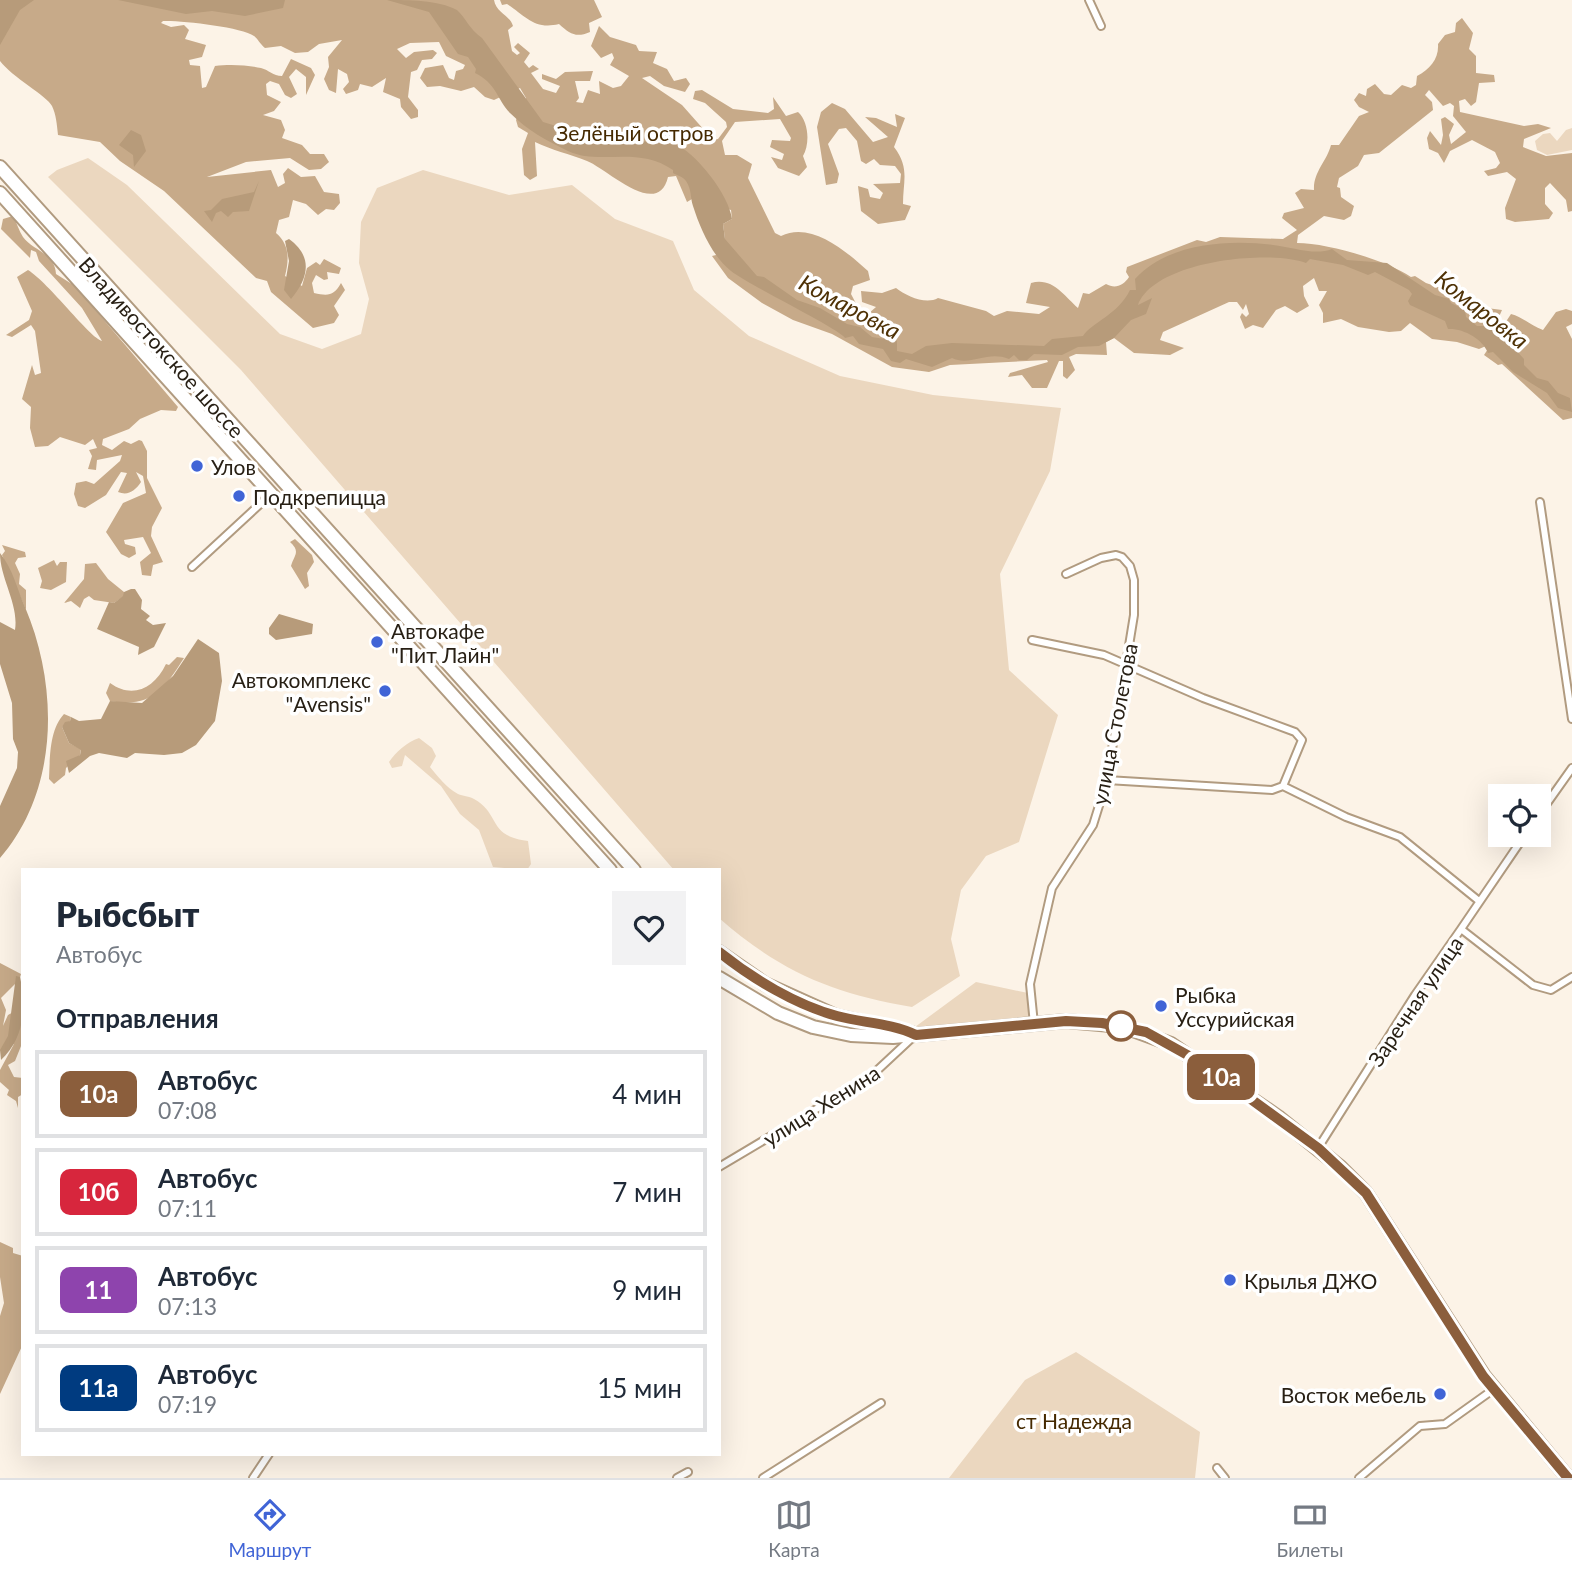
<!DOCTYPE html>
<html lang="ru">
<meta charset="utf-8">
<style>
:root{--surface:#fff;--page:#f2f2f3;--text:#1f2937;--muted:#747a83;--line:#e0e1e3;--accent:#4064d6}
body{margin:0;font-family:Lato,sans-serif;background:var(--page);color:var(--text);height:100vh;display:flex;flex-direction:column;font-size:26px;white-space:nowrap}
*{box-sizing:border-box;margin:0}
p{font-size:23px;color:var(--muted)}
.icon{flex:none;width:38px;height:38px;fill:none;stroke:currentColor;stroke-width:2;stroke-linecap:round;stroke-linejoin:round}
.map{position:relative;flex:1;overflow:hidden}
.panel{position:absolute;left:21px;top:868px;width:700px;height:588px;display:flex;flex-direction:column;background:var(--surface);border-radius:0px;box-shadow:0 7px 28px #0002}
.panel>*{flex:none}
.badge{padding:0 14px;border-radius:10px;font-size:24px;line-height:46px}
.controls{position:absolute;left:1488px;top:784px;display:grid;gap:14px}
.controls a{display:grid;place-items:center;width:63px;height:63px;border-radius:0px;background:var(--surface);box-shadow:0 7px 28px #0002;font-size:35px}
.map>.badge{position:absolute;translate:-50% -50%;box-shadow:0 0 0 4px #fff}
h2{padding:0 35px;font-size:26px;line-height:63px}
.round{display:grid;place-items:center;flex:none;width:74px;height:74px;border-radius:0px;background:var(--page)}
.overview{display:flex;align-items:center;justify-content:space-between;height:119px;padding:0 35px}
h1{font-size:33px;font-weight:800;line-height:52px}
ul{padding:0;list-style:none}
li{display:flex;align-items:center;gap:21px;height:88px;margin:0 14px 10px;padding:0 21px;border:4px solid var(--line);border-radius:0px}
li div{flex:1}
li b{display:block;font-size:26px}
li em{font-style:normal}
li .badge{min-width:77px;font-weight:700;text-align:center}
.dock{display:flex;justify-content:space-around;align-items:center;height:98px;border-top:2px solid var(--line);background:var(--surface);font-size:19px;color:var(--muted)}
.dock a{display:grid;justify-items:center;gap:4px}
.dock .active{color:var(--accent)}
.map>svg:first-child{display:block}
</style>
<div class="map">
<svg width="1572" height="1478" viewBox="0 0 1572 1478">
<rect width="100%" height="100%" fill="#fcf3e7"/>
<!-- green -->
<path fill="#ebd7bf" d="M1572,128V150L1547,155L1537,150L1535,141L1543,134L1550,133L1557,141L1566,130Z
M88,158L127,185L280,334L322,349L361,334L369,299L359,263L361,222L377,188L423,170L509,195L572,185L615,219L673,241L694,290L749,336L840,376L933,395L1061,408L1050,471L1000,574L1009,670L1058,715L1019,842L986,856L961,890L951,939L960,976L912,1007C833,994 779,971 719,918V870H674L241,370L48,177L57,170Z
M419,738L432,748L436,756L430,767C438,777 447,788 458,794C463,796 469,796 474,799C501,814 487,836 528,841L531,864L527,870L493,867L479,830L460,814L441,786L405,755L402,766L392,768L389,762C396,752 407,742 419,738Z
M976,982L1028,993L1031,1018L915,1027Z
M1076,1352L1200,1432L1195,1478H949L1025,1380Z"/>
<!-- forest -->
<path fill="#c7aa89" d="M0,0H494C496,13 510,15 513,26L508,30L512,51L517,55L520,53L514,47L518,43L530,53L524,62L529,68L533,65L539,69L531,73L543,89L556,93L560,86L542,79V74L556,79L565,72L593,71L590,81H575L579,98L576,102L583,103L588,90L600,94L599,81L613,88L621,86L629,76L610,65L614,58L612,53L601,58L591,46L599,26L610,37L636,45L639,51L657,52L653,63L667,69L674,81L686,78L690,84L685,92L664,86L650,76L642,78L682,105L713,140L718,139L727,127L726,122L705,103L693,99L695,91L702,90L733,109L768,113L774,109L773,97L786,116L798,112C809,122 810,144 803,156L807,167L799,176L778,168L771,157L782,160L784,154L770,147L772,140L790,141L791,138L780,119L735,122L722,141L725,155H737L752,164L748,178L775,233L781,236C811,221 846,251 868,271L870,280L853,286L851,294L861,313L868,314L876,307L862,302L861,291L882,293L896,288C906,296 926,305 938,298L986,311L994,316L1007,311L1039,314L1050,307L1026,303L1031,283C1053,277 1064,296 1078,308L1083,293L1089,294L1106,284C1115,289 1123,286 1129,277L1126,272L1127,267L1197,240L1206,242L1220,237L1283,239L1297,230L1282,218L1284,213L1304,208L1295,193L1301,189L1314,190C1313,172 1327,161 1331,145H1339L1359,116L1369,112L1359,107L1354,100L1359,93L1366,96L1367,89L1375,84L1384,94L1391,95L1402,85L1411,88L1416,85L1417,76C1430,69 1439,59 1438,44L1445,35L1455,32L1456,23L1462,18L1473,33L1469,49L1476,56V73L1494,75L1495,82L1479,83L1476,102L1471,106L1465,99L1459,101L1460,112L1524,126L1538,124L1551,128L1524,139L1523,147L1546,156L1572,153V211L1568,212L1566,200L1550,183L1545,188V204L1553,213L1549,219L1515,222L1506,219L1505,208L1516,179L1507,172L1488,176L1484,171L1496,168L1500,163L1495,152L1472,140L1450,151L1444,163L1438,153L1429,149L1427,138L1430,131L1441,145L1443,135L1441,119L1445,117L1454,124L1449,135L1451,144L1466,132L1453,116L1454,106L1450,103L1443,106L1429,90L1425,95L1432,102L1433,110L1379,153L1364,155L1358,166L1339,178L1337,187L1340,188L1341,197L1354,206L1351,216L1344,220L1324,216L1298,235L1297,243C1328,243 1388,261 1411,277L1415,276L1426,283L1465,296L1479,307L1502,310L1486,346L1479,349L1457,342L1432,339L1410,323L1401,331L1389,332L1358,327L1341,319L1323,323V313L1319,305L1327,291H1319L1314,278L1303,286L1304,296L1309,306L1297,313L1285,306L1276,310L1263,328L1253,325L1245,329L1240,317L1242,313L1246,317L1249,314L1246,304L1243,310L1237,302H1229L1163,332L1160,340L1184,348L1170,355L1134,353L1114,338L1106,342L1107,355L1076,354L1069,357L1075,370L1067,379L1063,376V361H1059L1047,388H1032L1022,375L1008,377L1010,373L1048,362L1047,360L950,365L929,372L892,367L832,334L793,320L762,303L728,278L712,256L716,255L725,239L723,224L732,219L731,210L692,199L687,202L676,176L668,177C658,220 606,168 587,161C570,154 551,150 535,142L537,176L530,180L524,175L522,149L528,133L518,127L516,120L526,98L520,88L494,100L485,97L474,87L461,91L440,86L427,87L420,78L425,68L443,65L449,78L454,80L456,71L463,69L465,65L446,56L439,42L410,43L397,49L406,58L414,52L433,50L437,53L432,59L422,60L417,70L411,72L408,97L418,110V117L411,119L401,107L400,99L383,92L386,78L372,87L360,84L358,90L346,94L343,89L349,82L347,74L338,69L336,93L329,90L324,79L329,67L328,57L342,40L319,44L308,52L295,53L281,46L265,48C260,44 258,39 254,36C242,27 179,20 163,21L161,23L171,27L184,25L189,30L185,39L206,45L202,57L189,60L190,65L200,66L202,88L206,87L215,66C229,64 248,65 261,68C269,70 273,76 282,76L291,59L311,68L315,75L306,95V77L296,69L289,77L297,94L291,98L285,95L279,84L270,81L266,84L267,95L281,102L274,111L263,115L281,120L285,130L282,138L302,145L310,154H324L329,162L321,169L309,170L290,158L246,162L207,177L271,170L278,187L285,183L283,174L288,168L301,177L315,176L324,192L339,194L340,203L334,210L326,209L318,215L306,204L293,200L289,217L279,220L276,233C290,245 289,260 285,276L302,286L307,268L316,262L320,265L324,259L341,268L339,274L327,272L328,279L324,280L316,275L312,283L314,293C328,296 334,296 341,283L345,290L334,306L339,315L334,323L313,328L271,292L267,281L256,278L164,191L120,161L100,142L58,135C57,125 56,114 52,106C47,96 12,77 0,61Z
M500,0H594L602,17L589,23L590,32C576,38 570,34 559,24C534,30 526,16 507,4L502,5Z
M832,103L845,109L873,142L888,137L865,117L876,118L897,127L895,114L905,118L894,147C910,168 903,181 903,204L911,206L905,220L878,224L861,211L858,186L868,189L870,197L880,199L883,193L873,184L900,183L901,174L895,166L880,165L874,159L866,164L861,161L857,141L846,128L839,129L828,144L839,174L837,183L826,185L817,127L821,112Z
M13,216C17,223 19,231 23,237C32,250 55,253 56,274L75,286L178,407L176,411L161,410L140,419L129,429L103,439L102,445L112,450L124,441L131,444L139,440L142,441L147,451V478L162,508L152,527L151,536L163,562L153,565L151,576L142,575L140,562L151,553L143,537L124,540L125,544L135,547L136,554L129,558L121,554L106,532L123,503L146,493L143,476L136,472L141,482C135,491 128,496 118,492L127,473L121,472L106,495L85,508L78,506L74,494L76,483L86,481L94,484L120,461L122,455L97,460L96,470L88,469L92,456L89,450L97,448L93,439L85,445L60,437L48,446L35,447L30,428L31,407L22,399L32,365L35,375L41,373L35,331L31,325L12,337L6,335L29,320L32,311L17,277L28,270C49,283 90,338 102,341L82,308L39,261L36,252L31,250L30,258L1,229L3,219Z
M1566,309L1572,311V324L1566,327L1572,339V418L1563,420L1502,364L1498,365L1484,355L1511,314C1523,317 1531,326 1543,330L1556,312Z
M295,539L312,555L314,562L307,573L309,586L305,589L291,566C294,555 301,552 290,542Z
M2,545L25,552L26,557L18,558L15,563L20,574L19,584L26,590V610L2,555L5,551Z
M54,560L57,566L60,562H67L66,582L51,590L40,588L42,581L38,568Z
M96,563L108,579L124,592V596L114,603L94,600L89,596L84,599L80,608L71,601L64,603L84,579L85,564Z
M177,657L184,658C163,691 151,708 110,701L106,693L110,683C132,699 154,689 166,664L169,665Z
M64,714L71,717L70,721L62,727L69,743L81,749L80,755L66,768L65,775L54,784L49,779C50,759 49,730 64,714Z
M0,963L21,974L19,980L1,998L6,1010L3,1026L8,1015L17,1010L23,1013V1041L15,1061L8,1065L14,1077L23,1078V1094L18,1097V1108L16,1101L7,1095L9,1090L0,1082V1070L14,1044L0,1051Z
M0,1242L13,1248V1253L23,1256V1344L0,1394V1316L4,1303L0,1277Z"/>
<!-- water -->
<path fill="#b79b7a" d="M0,0H34L20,10L0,45Z
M118,0H285L283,8L245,16L212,11L186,14Z
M387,0C409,0 438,0 457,10C466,18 469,29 482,38L543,122L576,132L619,135L628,131C639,149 657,138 673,143C696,152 729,195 732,219L723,224L725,239L757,276L764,277L797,300L820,308L847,324L860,327L872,337L897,341V351L912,354L926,346L952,343L1044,346L1052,339L1083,336C1092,322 1118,315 1130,290H1136L1135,279C1167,243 1229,239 1273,245C1292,247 1315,256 1332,249L1347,260L1387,263L1435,295L1449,299L1451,303L1465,310L1466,317L1477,326H1504L1501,334L1524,359V365L1537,378L1548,381L1558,393L1570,398L1572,412L1558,408L1547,393L1513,372L1493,352L1488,353C1483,339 1463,328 1448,329L1445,321L1410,305L1408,301L1412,294L1409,290L1375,272L1368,275L1343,265L1310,259L1306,263C1268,249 1154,261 1138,305L1152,298L1146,314L1131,320L1114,338L1099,346L1078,347L1062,355L1034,354L1027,360H1019L1014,355L1009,359C987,350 970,367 952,358L932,367L906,359L900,363L891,361L883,349L859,344L853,336L845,338C842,330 747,284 731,271C712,256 700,228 693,206C690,197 692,190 686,181C682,176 678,176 673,173V170C637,145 600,166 568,151C546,140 528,131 510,113C496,98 497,84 475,73L476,69L468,57L458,54L429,12Z
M131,130L141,135L146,151L134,167L133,155L119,145Z
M259,181L249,211L233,212L228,217L221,211L216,213L212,222L204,211L211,210L222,199L254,192Z
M289,239C314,257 308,279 291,299L284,290L289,261L285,241Z
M0,553C13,569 17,589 25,607C59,687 59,790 0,858V806L17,768L18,752L13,739L12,703L0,664V622L15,630C19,604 0,579 0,553Z
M131,589H135L142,600L141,609L150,616L146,620L153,625L166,623L154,647L138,655L139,647L97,629L109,602L114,603L123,596L124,592Z
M279,614L313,624L312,634L276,640L269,634V628Z
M198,639L219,653L222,681L215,721L196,745L182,753L164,755L135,753L127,758L99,753L90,756L69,773L66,761L80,755L81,750L69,743L62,727L65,722L70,721L71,717L79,721L101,719L110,701L142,703L173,676Z
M16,976L20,977C27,1008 24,1038 1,1060L0,1050L8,1036Z"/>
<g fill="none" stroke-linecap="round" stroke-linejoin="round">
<defs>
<path id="street" d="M1089,0L1101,26
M1540,502L1572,719
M192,567L271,494
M1032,640L1104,655L1203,698L1295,732L1302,740L1283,786L1272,790L1107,780
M1283,786L1346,817L1400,837L1479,901
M1538,816L1572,768
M1461,929L1525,835
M1034,1024L1030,984L1052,888L1093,825L1107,780L1134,615V580L1130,566L1122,557L1116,555L1101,558L1066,574
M1318,1148L1415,995L1461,929L1533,985L1551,990L1572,977
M719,1167L870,1077L914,1036
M1217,1468L1225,1478
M253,1478L269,1454
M677,1478L688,1472
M763,1478L881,1403
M1359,1478L1420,1426L1445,1424L1494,1389"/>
<path id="highway" d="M0,167L634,870
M0,193L610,870
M719,952L765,984L836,1016L912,1033
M719,978L778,1013L813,1027L851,1035L893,1037L1066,1021L1122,1026L1171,1044L1278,1117L1340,1167L1366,1193L1484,1376L1568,1478"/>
</defs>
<!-- street casing -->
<use href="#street" stroke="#b19b80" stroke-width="10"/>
<!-- highway casing -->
<use href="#highway" stroke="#b19b80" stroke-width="16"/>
<!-- street -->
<use href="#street" stroke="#fff" stroke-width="6"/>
<!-- highway -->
<use href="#highway" stroke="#fff" stroke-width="12"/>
</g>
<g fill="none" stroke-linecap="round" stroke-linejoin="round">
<defs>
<path id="line" d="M719,952C753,979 796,1005 837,1016C863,1023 891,1023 916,1035L1066,1021L1102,1023L1146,1032L1200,1062L1318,1148L1366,1193L1483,1376L1568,1478"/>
</defs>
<!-- line casing -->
<use href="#line" stroke="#fff" stroke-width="16"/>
<!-- line -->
<use href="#line" stroke="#8b5e3c" stroke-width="10"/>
</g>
<!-- markers -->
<g fill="#4064d6" stroke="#fff" stroke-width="2.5">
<circle cx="197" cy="466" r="7"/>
<circle cx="239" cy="496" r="7"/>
<circle cx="377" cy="642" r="7"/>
<circle cx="385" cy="691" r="7"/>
<circle cx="1161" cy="1006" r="7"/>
<circle cx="1230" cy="1280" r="7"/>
<circle cx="1440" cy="1394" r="7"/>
</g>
<circle fill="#fff" stroke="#8b5e3c" stroke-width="3.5" cx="1121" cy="1026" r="14"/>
<g text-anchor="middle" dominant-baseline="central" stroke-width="7" stroke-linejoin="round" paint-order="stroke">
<!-- park labels -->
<g font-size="21" fill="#452900" stroke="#fff">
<text x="635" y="132">Зелёный остров</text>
<text x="1074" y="1420">ст Надежда</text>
</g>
<!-- street labels -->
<g font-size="21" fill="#282015" stroke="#fff">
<text transform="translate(162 347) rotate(48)">Владивостокское шоссе</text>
<text transform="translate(1114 724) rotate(-79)">улица Столетова</text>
<text transform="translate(1415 1001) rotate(-56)">Заречная улица</text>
<text transform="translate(821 1105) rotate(-32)">улица Хенина</text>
</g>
<!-- poi labels -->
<g font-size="21" fill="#282015" stroke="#fff" text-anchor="start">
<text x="211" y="466">Улов</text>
<text x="253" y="496">Подкрепицца</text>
<text x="391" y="630">Автокафе<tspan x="391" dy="24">"Пит Лайн"</tspan></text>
<text x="371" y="679" text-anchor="end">Автокомплекс<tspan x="371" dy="24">"Avensis"</tspan></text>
<text x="1175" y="994">Рыбка<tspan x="1175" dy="24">Уссурийская</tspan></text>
<text x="1244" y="1280">Крылья ДЖО</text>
<text x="1426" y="1394" text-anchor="end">Восток мебель</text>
</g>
<!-- water labels -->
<g font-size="23" font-style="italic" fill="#4f3206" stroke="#fff">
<text transform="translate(850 306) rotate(28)">Комаровка</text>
<text transform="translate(1482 309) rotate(38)">Комаровка</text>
</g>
</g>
</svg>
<div class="controls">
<a><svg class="icon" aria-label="locate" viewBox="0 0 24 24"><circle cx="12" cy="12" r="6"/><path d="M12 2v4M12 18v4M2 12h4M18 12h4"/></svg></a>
</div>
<b class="badge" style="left:1221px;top:1077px;background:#8b5e3c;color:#fff">10а</b>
<section class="panel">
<div class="overview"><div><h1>Рыбсбыт</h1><p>Автобус</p></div><a class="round"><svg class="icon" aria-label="heart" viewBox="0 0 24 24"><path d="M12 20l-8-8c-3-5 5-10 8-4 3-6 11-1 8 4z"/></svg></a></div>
<h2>Отправления</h2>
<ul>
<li><span class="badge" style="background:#8b5e3c;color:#fff">10а</span><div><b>Автобус</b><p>07:08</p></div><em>4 мин</em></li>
<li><span class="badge" style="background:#d7263d;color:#fff">10б</span><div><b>Автобус</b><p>07:11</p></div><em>7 мин</em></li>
<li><span class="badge" style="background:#8e44ad;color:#fff">11</span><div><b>Автобус</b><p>07:13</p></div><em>9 мин</em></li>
<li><span class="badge" style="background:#003b80;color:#fff">11а</span><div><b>Автобус</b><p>07:19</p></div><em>15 мин</em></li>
</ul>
</section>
</div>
<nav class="dock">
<a class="active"><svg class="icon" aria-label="directions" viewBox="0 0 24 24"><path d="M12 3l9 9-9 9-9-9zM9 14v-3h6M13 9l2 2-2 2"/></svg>Маршрут</a>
<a><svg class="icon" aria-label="map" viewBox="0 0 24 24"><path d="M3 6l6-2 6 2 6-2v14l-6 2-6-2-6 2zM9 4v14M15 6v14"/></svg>Карта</a>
<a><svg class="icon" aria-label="tickets" viewBox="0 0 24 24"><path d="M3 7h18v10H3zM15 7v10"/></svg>Билеты</a>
</nav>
